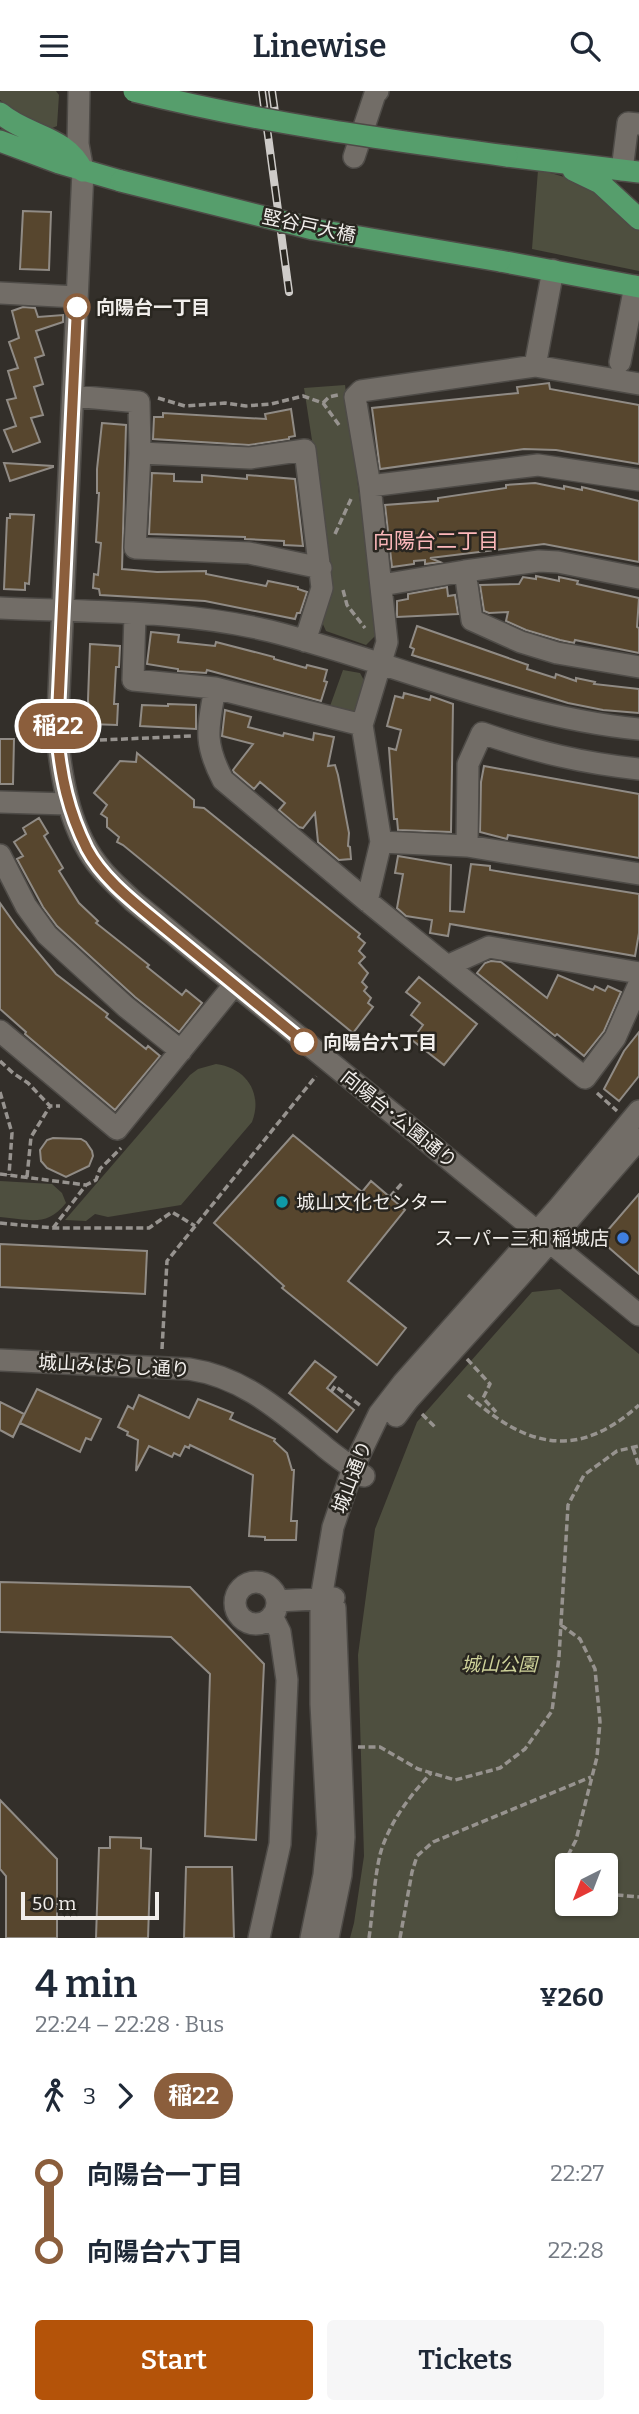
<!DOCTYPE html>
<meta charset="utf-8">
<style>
:root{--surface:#fff;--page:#f6f6f7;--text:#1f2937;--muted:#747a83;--accent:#b45309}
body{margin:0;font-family:Bitter,"Noto Sans JP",serif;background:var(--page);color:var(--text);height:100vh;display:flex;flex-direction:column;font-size:26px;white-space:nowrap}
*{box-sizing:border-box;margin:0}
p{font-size:23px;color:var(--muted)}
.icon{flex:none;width:38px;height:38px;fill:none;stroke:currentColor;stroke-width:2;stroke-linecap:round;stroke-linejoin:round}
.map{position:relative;height:1847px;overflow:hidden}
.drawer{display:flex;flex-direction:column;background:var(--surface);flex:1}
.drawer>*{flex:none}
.badge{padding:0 14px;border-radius:23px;font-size:24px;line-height:46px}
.needle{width:46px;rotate:222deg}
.fabs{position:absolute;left:555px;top:1762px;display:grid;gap:14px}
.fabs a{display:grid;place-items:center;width:63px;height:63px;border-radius:7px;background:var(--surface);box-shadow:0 2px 5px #0004;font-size:35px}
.scale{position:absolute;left:21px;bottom:18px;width:138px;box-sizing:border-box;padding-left:7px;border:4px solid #f1eeeb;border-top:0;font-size:19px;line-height:24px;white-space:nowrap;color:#f1eeeb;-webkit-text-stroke:5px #292620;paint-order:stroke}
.map>.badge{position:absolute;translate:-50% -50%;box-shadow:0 0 0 4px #fff}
.legs{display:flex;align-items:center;gap:10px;height:77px;padding:0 35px;font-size:23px}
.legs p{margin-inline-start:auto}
.overview{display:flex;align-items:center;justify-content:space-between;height:119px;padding:0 35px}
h1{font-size:38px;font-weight:600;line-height:52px}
.button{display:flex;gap:14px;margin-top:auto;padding:14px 35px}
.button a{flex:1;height:80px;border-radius:7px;background:var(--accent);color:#fff;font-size:28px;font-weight:600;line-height:80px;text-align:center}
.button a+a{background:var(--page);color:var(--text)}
ul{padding:0 35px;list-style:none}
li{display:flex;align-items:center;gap:24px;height:77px;font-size:26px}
li i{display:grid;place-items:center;width:10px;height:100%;margin:0 9px;background:currentColor}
li i::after{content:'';width:18px;height:18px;margin:-9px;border:5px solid;border-radius:50%;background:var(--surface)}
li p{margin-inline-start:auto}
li:first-child i{background:linear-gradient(#0000 50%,currentColor 0)}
li:last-child i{background:linear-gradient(currentColor 50%,#0000 0)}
header{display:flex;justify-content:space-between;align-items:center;height:91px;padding:0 35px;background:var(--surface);font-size:32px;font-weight:600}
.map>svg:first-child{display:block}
</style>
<header><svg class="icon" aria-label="menu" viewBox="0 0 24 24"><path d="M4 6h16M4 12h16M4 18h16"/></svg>Linewise<svg class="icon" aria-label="search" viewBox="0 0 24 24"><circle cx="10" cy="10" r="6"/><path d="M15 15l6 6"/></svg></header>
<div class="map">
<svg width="639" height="1847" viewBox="0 0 639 1847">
<rect width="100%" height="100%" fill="#332f2a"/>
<!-- green -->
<path fill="#4e4f3f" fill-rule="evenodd" d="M0,0H56L59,4L57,35L50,38L18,23L0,9Z
M538,79C587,90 604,103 639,139V180L532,158Z
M345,294L377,543L366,554L326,540L321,529V408L304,297Z
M343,579L360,582L366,593L361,617L350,624L329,618Z
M216,973C247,977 263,1003 252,1031L181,1114L108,1126L95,1123L86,1130L65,1129L190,984L198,978Z
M0,1090L52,1093L62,1102L66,1112C46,1137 29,1128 0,1126Z
M560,1198L639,1263V1847H350L354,1832L364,1765L358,1564L375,1438L417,1331L532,1201ZM567,1774H606V1813H567Z"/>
<!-- building -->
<path fill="#57462e" stroke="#908b85" stroke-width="2" d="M23,120L51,121L49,179L20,178Z
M23,216L35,217L38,226L63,224V231L36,240L44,264L35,267L43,293L34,296L43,324L31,327L40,351L13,361L4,339L16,335L7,309L16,307L8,280L18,277L9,251L19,247L12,220Z
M549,292L550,298L639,314V373L556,359L524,358L380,378L372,317L518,302L517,296Z
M291,318L295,345L289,346V348L249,354L153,348L154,326H163V322L266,328L265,323Z
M102,332L126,334L122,478L157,481L206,480V483L266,495L268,490L298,496V498L307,501L300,522H297L295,528L205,510L100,504L99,498L93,497L94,483L98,484L101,452L96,451L99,402H97V378Z
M4,372L53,375V376L10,390Z
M152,382L174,383V390L202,391V384L247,388V384L295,388L303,455L284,454V450L245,448V446L149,443Z
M535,392L564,398V395L582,399V396L639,410V471L544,453L430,467L440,471L425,473V469L414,470V473L392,476L385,414L438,410V407L506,397V394Z
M10,423L34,424L29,493L25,492V499L4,498L7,427H10Z
M536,485L559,490V486L578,490L577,493L639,507L637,536L639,537V562L575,549L574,552L560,549L526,539L506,530L508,521L489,522L484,520L480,494L519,493L523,486L536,488Z
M447,496L448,505L455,504L458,523L397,526V510L408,508V503Z
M417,535L528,574L527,578L555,587L556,583L576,590V587L595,591L594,593L639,598V622L603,619L568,612L412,564L414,558L410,556Z
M151,541L179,544L178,551L215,555L216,551L274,566V568L306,577L307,574L327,579L324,590L327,591L321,610L207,579L206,582L178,580V578L147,573Z
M90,553L120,555L119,576H116L114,613H118L117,634L90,633L88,609Z
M404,602L430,609L431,605L453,613L451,741L398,739L397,728H394L389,657L396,659L401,639L387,635L395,605L403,607Z
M168,613L196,614V638L140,635L142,614L168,615Z
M225,619L251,626L248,636L283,645L284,642L313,649L314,642L334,646L328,675L335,674L338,684L349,742L348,755L350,756L351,768L339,769L318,751L315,722L303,737L299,736L279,719L285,712L260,691L254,698L234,681L233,679L253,653L222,645Z
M0,648H14L13,693H0Z
M137,662L194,709V716L204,717L360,843L358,846L365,852L359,860L365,866L359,872L368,882L362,891L367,896L364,900L371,907L368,912L373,916L353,942L123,754L117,751L119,746L107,736V727L101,723L107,714L94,702L120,670L136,671Z
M484,675L639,703V767L508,744L507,748L480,741L481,691Z
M39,727L48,742L44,745L63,777L59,780L79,812L98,830L96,832L149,874L147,876L182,904L186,899L202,912L179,941L135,906L57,835L43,816L17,768L23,765L14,751L26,743L23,737Z
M398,765L451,774L450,820L464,821L471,773L490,775V779L639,803V842L635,865L450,833L448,845L430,842L432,829L406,825L397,817L403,783L395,782Z
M0,812L17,836L56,883L108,923L106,926L146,958L148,955L160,965L115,1019L25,943L26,941L0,918Z
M491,870L501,871L547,907L558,884L593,899L595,895L605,900L608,895L621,901L604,940L584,965L557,943L555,945L477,882L485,872Z
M419,886L477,933L444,974L412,949L423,934L411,924L420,912L406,901Z
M639,941V985L619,1010L604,998L624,960Z
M293,1044L362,1101L371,1090L405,1119L348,1190L406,1237L377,1274L282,1197L284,1195L214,1132Z
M53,1047L81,1048L86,1051L92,1060L93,1065L89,1075L66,1086L47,1077L41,1070L40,1059L47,1049Z
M639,1103V1183L607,1155L608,1139Z
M0,1153L147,1160L145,1203L0,1196Z
M315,1270L336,1286L327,1297L354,1319L337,1341L289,1302Z
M37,1298L101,1328L91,1349L86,1347L80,1361L20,1332Z
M139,1304L189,1327L198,1308L233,1322L230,1328L275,1348L274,1350L287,1362L292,1379H294L291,1430H297L296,1449H265V1446L249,1445L253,1384L190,1354L189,1357L185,1355L180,1365L174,1362L172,1366L149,1355L136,1380L138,1349L127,1344L128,1341L118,1336L128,1315L133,1318Z
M0,1311L24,1323L13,1346L0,1339Z
M0,1491L190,1496L264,1573L256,1749L205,1745L210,1583L171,1546L0,1541Z
M0,1709L57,1768V1847H6V1785L0,1778Z
M110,1746L141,1747V1757L151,1758L148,1847H96L99,1757H110Z
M186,1776H232L234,1847H184Z"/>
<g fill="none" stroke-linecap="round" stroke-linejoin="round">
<defs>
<path id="minor" d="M79,0L78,53L83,80L57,644C62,691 70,742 102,779C111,790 123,800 133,810L639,1224
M354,66L375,3L378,0
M622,79L628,32L639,33
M0,202L77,206
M620,271L635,195
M535,275L553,179
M73,305L139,311L140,362L250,367L305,359L322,497L305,550
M140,362L135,457L249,462L321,477
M370,395L538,374L639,389
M465,480L539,470L558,471L639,487
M382,494L465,480L472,529L521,551L557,562L639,576
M0,517C89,521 183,519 270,540C393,571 512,626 639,638
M135,524L133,589L215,597L362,634
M215,597C208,637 203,651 223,689L367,810L585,987L615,947L639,893
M0,711L67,713
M381,751L467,755L639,783
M467,755L468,673L482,642C536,661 582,672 639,678
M0,764L26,815L47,844L126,916L181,960
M367,810L381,751L362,634L387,551L370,395L355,306L361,300L535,275L639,293
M447,875L489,856L639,882
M0,940L117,1038L234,894
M0,1269L189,1278C243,1286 279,1319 320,1352C333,1364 349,1374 364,1385
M396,1325L408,1309L520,1185L639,1048
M235 1512a21 21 0 1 1 42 0a21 21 0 1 1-42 0Z
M277,1510L334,1507
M259,1847L280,1753L287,1589L280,1541L272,1525
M311,1847L324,1784L328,1743L321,1613V1508L333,1436L353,1377L379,1323L403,1292L560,1115L639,1020
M328,1847L341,1784L344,1746L335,1517"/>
<path id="major" d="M0,22C28,46 66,44 83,80
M0,50L59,72L121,90
M507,65L639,81
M573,79L600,92L639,128
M500,170L639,196"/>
</defs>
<!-- minor casing -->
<use href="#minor" stroke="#4e4b47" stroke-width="24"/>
<!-- major casing -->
<use href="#major" stroke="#4e4b47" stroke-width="24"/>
<!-- path -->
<path stroke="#97938f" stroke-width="3.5" stroke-dasharray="7 3.5" stroke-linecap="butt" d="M158,307L185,315L225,312L246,315L271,313L303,305L323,312L339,334
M323,312L329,306L338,304
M335,443L351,408
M343,499L347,514L365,537
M79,650L192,645
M0,970L13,982L28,992L50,1015H60
M0,1001L12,1042L9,1084
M597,1002L617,1020
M0,1083L86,1094
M27,1086L31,1046L50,1015
M390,1106L403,1091
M0,1132L53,1137H149L172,1121L195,1135
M53,1137L86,1094L96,1089L100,1078L121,1057
M162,1258L167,1170L316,985
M467,1268L490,1293L483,1307L496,1321
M331,1301L335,1295L361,1315
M468,1304C526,1356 577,1370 639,1314
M422,1323L435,1336
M633,1357L639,1375
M561,1534L580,1548L595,1578L600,1631L597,1666L576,1749L562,1776L567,1785
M358,1656H380L418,1678L455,1689L500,1677L525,1658L552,1620L559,1566L568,1414L584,1384L617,1360L639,1355
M606,1803L639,1806
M369,1847C373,1820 374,1786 381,1760C391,1729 410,1705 431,1682
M400,1847L412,1781L417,1765L433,1751L591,1686"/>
<!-- minor -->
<use href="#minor" stroke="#726d67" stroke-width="21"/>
<!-- major -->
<use href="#major" stroke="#569e6c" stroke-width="21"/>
<defs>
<path id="rail" d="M262,0L289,201
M272,0L277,35"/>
</defs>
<!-- rail casing -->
<use href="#rail" stroke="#cecbc8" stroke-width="8"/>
<!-- rail -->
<use href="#rail" stroke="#292620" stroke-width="5" stroke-dasharray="16" stroke-linecap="butt"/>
<defs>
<path id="major-bridge" d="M134,0C257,31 382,48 507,65
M121,90L313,138L500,170"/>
</defs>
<!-- major-bridge casing -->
<use href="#major-bridge" stroke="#4e4b47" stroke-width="24" stroke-linecap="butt"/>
<!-- major-bridge -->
<use href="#major-bridge" stroke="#569e6c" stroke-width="21"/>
</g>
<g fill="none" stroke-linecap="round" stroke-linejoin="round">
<defs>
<path id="line-1" d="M77,216L57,644C61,686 68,720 87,758C104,790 139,815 166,838C212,876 258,913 304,951"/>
</defs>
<!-- line-1 casing -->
<use href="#line-1" stroke="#fff" stroke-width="16"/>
<!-- line-1 -->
<use href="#line-1" stroke="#8b5e3c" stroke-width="10"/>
</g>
<!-- markers -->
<g fill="#fff" stroke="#8b5e3c" stroke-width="3.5">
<circle cx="77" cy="216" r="12"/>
<circle cx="304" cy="951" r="12"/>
</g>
<circle fill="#0f9aa8" stroke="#292620" stroke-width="2.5" cx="282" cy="1111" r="7"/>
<circle fill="#3f7fe0" stroke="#292620" stroke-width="2.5" cx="623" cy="1147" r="7"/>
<g text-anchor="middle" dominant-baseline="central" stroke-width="5" stroke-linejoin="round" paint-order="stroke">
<!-- street labels -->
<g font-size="19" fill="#f1eeeb" stroke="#292620">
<text transform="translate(309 135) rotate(12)">竪谷戸大橋</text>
<text transform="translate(399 1028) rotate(39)">向陽台･公園通り</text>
<text transform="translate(114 1275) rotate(3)">城山みはらし通り</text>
<text transform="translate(352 1386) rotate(-69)">城山通り</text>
</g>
<!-- stop labels -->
<g font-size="19" font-weight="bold" fill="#f1eeeb" stroke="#292620" text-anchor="start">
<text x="96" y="216">向陽台一丁目</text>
<text x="323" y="951">向陽台六丁目</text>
</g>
<!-- poi labels -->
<g font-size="19" fill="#f1eeeb" stroke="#292620" text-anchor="start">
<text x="296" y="1111">城山文化センター</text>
<text x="609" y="1147" text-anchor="end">スーパー三和 稲城店</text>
</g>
<!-- park labels -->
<g font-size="19" font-style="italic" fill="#cdd199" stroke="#292620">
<text x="499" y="1573">城山公園</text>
</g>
<!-- neighbourhood labels -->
<g font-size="21" fill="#fcb7ba" stroke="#292620">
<text x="436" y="450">向陽台二丁目</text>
</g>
</g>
</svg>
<div class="fabs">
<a><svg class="needle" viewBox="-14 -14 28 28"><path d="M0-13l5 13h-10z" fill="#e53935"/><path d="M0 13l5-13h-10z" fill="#747a83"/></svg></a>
</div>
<div class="scale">50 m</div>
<b class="badge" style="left:58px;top:635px;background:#8b5e3c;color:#fff">稲22</b>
</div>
<section class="drawer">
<div class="overview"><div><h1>4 min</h1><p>22:24 – 22:28 · Bus</p></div><b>¥260</b></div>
<div class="legs"><svg class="icon" aria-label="walk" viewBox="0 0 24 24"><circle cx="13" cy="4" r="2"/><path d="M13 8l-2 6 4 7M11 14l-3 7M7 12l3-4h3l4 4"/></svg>3<svg class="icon" aria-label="forward" viewBox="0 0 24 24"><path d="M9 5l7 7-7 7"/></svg><b class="badge" style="background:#8b5e3c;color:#fff">稲22</b></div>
<ul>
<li><i style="color:#8b5e3c"></i><b>向陽台一丁目</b><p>22:27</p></li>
<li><i style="color:#8b5e3c"></i><b>向陽台六丁目</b><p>22:28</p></li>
</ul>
<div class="button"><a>Start</a><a>Tickets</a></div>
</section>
